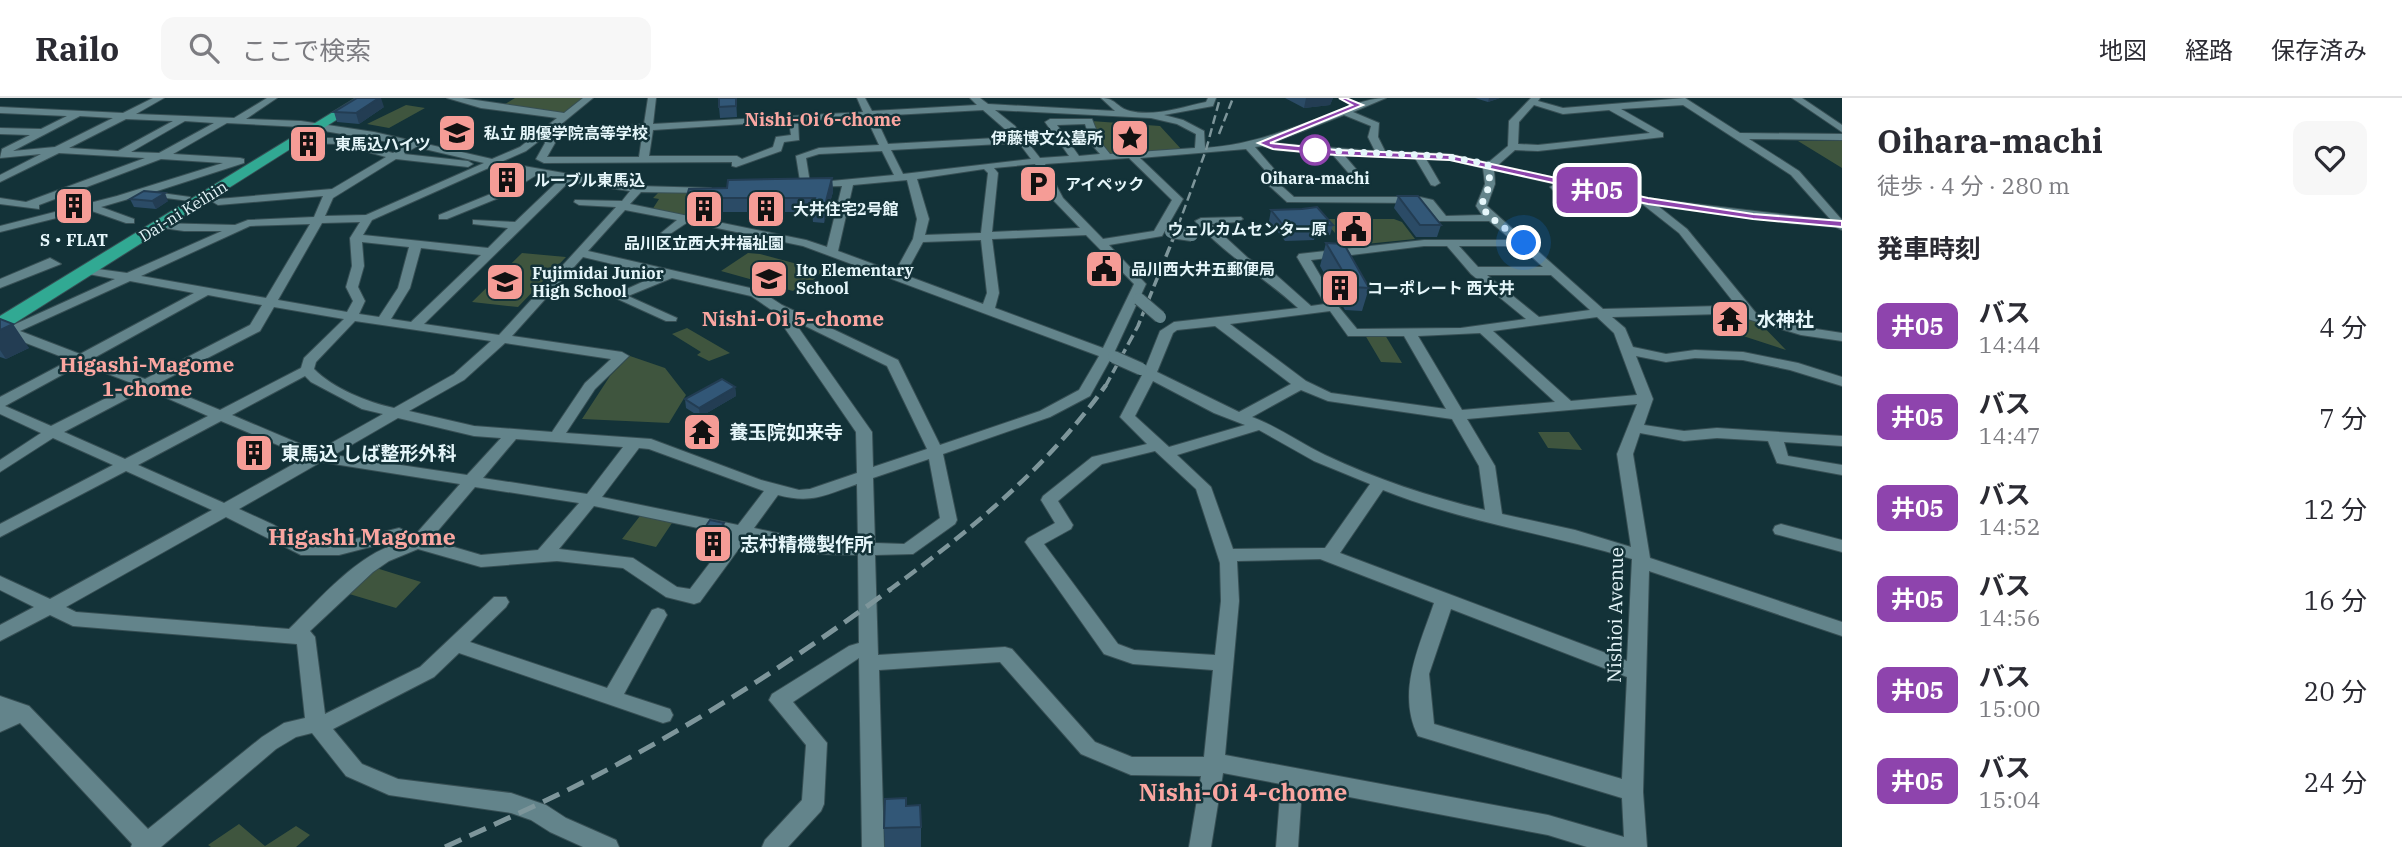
<!DOCTYPE html>
<html lang="ja">
<meta charset="utf-8">
<style>
:root{--surface:#fff;--page:#f7f7f7;--text:#2b2b33;--muted:#7c7c81;--line:#e1e1e2}
body{margin:0;font-family:"IBM Plex Serif","Noto Sans JP",serif;background:var(--page);color:var(--text);height:100vh;display:flex;flex-direction:column;font-size:26px;white-space:nowrap}
*{box-sizing:border-box;margin:0}
p{font-size:23px;color:var(--muted)}
.icon{flex:none;width:38px;height:38px;fill:none;stroke:currentColor;stroke-width:2;stroke-linecap:round;stroke-linejoin:round}
.map{position:relative;flex:1;overflow:hidden}
.side{display:flex;flex-direction:column;background:var(--surface);width:560px}
.side>*{flex:none}
.badge{padding:0 14px;border-radius:10px;font-size:24px;line-height:46px}
.you{position:absolute;width:35px;height:35px;margin:-18px;border:5px solid #fff;border-radius:50%;background:#1a73e8;box-shadow:0 0 0 10px #1a73e833}
.map>.badge{position:absolute;translate:-50% -50%;box-shadow:0 0 0 4px #fff}
h2{padding:0 35px;font-size:26px;line-height:63px}
.round{display:grid;place-items:center;flex:none;width:74px;height:74px;border-radius:14px;background:var(--page)}
.head{display:flex;align-items:center;justify-content:space-between;height:119px;padding:0 35px}
h1{font-size:33px;font-weight:700;line-height:52px}
ul{padding:0;list-style:none}
li{display:flex;align-items:center;gap:21px;height:91px;padding:0 35px}
li div{flex:1}
li b{display:block;font-size:26px}
li em{font-style:normal}
li .badge{min-width:77px;font-weight:700;text-align:center}
header{display:flex;align-items:center;gap:42px;box-sizing:border-box;height:98px;padding:0 35px;background:var(--surface);border-bottom:2px solid var(--line)}
header strong{font-size:33px}
nav{display:flex;gap:38px;margin-inline-start:auto;font-size:24px}
.search{width:490px;height:63px;background:var(--page);display:flex;align-items:center;gap:18px;box-sizing:border-box;padding:0 24px;border-radius:14px;color:var(--muted);font-size:26px}
main{display:flex;flex:1;min-height:0}
.map>svg:first-child{display:block}
</style>
<header>
<strong>Railo</strong>
<div class="search"><svg class="icon" aria-label="search" viewBox="0 0 24 24"><circle cx="10" cy="10" r="6"/><path d="M15 15l6 6"/></svg>ここで検索</div>
<nav><a>地図</a><a>経路</a><a>保存済み</a></nav>
</header>
<main>
<div class="map">
<svg width="1842" height="749" viewBox="0 0 1842 749">
<rect width="100%" height="100%" fill="#133238"/>
<!-- green -->
<path fill="#3f553e" d="M515,0H585L563,16L502,8Z
M406,7L425,10L389,30L367,26Z
M1091,23L1160,28L1182,52L1107,57L1097,43Z
M1798,43H1842V70Z
M658,95H724L689,103L685,119L652,112L659,101L653,100Z
M1323,121H1394L1402,124L1415,141L1356,147L1341,142Z
M522,155L566,159L518,209L472,204Z
M748,155L760,156L823,173L813,182H806L793,193L721,173Z
M1707,212L1753,218L1786,252L1740,237Z
M687,230L730,255L709,263L697,257L701,254L672,236Z
M1365,237H1385L1402,265L1381,264Z
M630,258L665,270L686,297L669,325L582,321L610,278Z
M1538,334H1569L1582,352L1548,350Z
M640,418L672,425L656,449L622,441Z
M373,469L421,484L396,510L346,495Z
M239,726L265,748L296,728L310,737L296,749H211L208,747Z"/>
<g fill="none" stroke-linecap="round" stroke-linejoin="round">
<defs>
<path id="minor" d="M153,0H164L136,16L234,20L267,0H277L246,21L301,23L374,34L492,61L520,49L557,20L481,10L447,0H462L564,15L583,0H593L554,32L644,26L648,0H656L653,26L863,14L857,0H865L872,13L977,7L970,0H980L988,6L1115,13L1101,0C1116,0 1117,10 1130,13C1154,19 1182,9 1206,4L1208,0H1216L1213,8L1164,17L1183,22L1204,33L1205,50C1250,47 1284,33 1326,18C1344,11 1365,0 1386,0L1353,14L1379,25L1378,39L1385,53L1450,56L1485,64L1490,63L1508,48L1509,23L1531,0H1540L1538,3L1563,10L1685,0L1740,35L1842,36V42L1749,41L1799,73L1842,122V132L1836,129L1788,125L1658,108L1687,131L1756,215L1803,229L1842,235V243L1801,237L1741,219L1720,216L1612,219L1625,230L1633,249L1666,256L1695,252L1743,254L1798,265L1842,279V288L1790,272L1743,262L1695,260L1666,264L1636,258L1653,301L1644,327L1684,333L1717,330L1842,338V348L1784,344L1788,358L1842,367V377L1777,365L1768,343L1717,340L1684,343L1640,335L1633,356L1650,460L1842,524V538L1649,473L1643,694L1647,749H1587L1548,737L1302,690L1298,749H1276L1281,686L1223,675L1211,749H1189L1201,678L1131,677L1081,656L1000,564L879,572L884,749H862L859,560L793,604L827,645L824,706L821,713L788,749H762L765,742L802,702L806,647L769,602L772,596L849,548L859,545L858,457L819,456L746,441L700,504L694,506L666,499L623,470L557,463L481,469L418,451L389,463L373,474L310,533L315,539L325,616L420,569L494,499H506L509,504L506,509L470,544L607,590L652,512L658,510L664,512L667,517L624,596L670,611L673,617L670,623L663,625L459,555L434,579L333,631L362,666L398,681L511,695L546,707L566,720L616,742L619,749H583L550,734L531,722L511,715L389,697L346,678L312,635L296,639L276,651L161,749H131L132,746L20,625L0,634V598L29,608L148,731L262,639L284,625L305,620L297,546L73,528L50,517L0,543V527L34,509L0,492V478L50,501L212,412L126,373L0,439V426L113,367L53,340L0,374V362L41,335L0,316V299L70,262L0,235V226L9,229L115,181L83,175V169L127,175L222,133H184L156,129V125L235,127L248,122L314,119L323,98L218,107L213,104L218,101L332,91L386,59L339,46L298,45L293,42L295,40H339L393,55L406,47L301,29L227,25L173,56L240,60L244,61V65L154,94L190,99V103L142,97L101,109L134,121V125H126L89,112L0,134V128L117,98L223,65L161,61L39,107V111L0,106V100L26,104L145,60L59,55L0,84V77L41,56L0,60L2,51L30,37L0,36V30L41,31L67,18L0,15V9L123,15ZM1534,7L1563,16L1609,12L1650,35L1538,47L1518,46L1519,24ZM1683,7L1791,77L1831,122L1645,100L1498,67L1515,52L1538,53L1663,39V35L1621,11ZM983,12L1014,39L888,46L875,18ZM995,12L1151,20L1177,26L1196,36L1195,50L1110,56L1102,46L1092,21H1050L1045,24L1069,58L1040,60L1015,28ZM1344,17L1371,28L1368,39L1375,53L1272,45ZM80,18L113,20L55,49L13,53ZM866,19L879,47L819,50L796,58L801,89L842,88L827,149L806,142L630,106L641,94L707,95L711,94V90L638,88L501,64L526,53L543,40L545,45L536,61L544,65L732,64V68L736,69L781,53L784,44L799,42L798,23ZM126,21L173,23L118,53L69,50ZM185,23L214,25L159,55L131,54ZM789,23L791,37L776,39L773,49L742,61L737,58H649L653,32ZM1085,26L1092,47L1100,56L1079,58L1057,27ZM643,32L639,59H547L555,45L551,38ZM1019,45L1031,61L903,76L891,52ZM1262,48L1276,52L1333,57L1359,87L1363,88L1368,85L1344,57L1415,60L1431,87L1435,88L1440,85L1426,61L1450,62L1483,70L1485,86L1476,108L1482,117L1446,118L1433,102L1420,99H1294L1275,82L1274,71L1255,49ZM416,49L484,65L366,117L325,118L333,100L396,61L468,69L473,66L468,63L404,56ZM1246,51L1264,71L1266,85L1287,104L1420,105L1425,106L1439,123H1489L1512,142H1424L1299,156L1297,159L1325,206L1311,208L1275,176L1248,160L1211,126L1237,124L1243,121L1241,119L1201,120L1195,123C1225,157 1265,180 1298,210L1174,224L1160,233L1146,268H1136L1134,271L1142,277L1120,319L1147,346L1092,359L1043,398L1041,402L1055,425L1028,440L1025,444L1104,556L1133,566L1213,572L1204,659H1132L1095,644L1012,551L1005,549L878,557L875,457L913,456L955,426L957,422L943,356L1050,319L1090,298L1110,262H1119L1121,259L1114,255L1146,186L1109,147L1162,138L1183,101L1140,60ZM882,53L894,77L810,85L806,60L819,56ZM1129,60L1172,102L1154,133L1103,141L1063,100L1045,66ZM1035,66L1054,103L1080,130L992,134L998,75L994,70ZM493,68L523,76L493,95L439,117V121H447L501,99L535,78L559,82L515,124L473,122V126L508,130L488,150L363,137L372,122ZM984,71L988,75L981,135L925,137L929,121L917,81ZM1494,72L1555,86L1550,89L1562,101L1584,107L1589,104L1588,102L1570,97L1564,91L1569,89L1641,105L1679,135L1739,211L1720,208L1603,211L1487,108L1495,86ZM907,82L917,121L913,141L895,174L838,153L853,87ZM569,84L630,93L622,103L575,102L574,104L579,107L616,109L499,237L424,226ZM625,112L677,122L661,135L667,138L688,124L803,148L1099,258L1079,292L1040,313L940,347L898,262L782,207L759,192L588,153ZM360,124L350,140L352,168L346,189L353,203L347,214L278,202L322,125ZM310,126L266,200L141,178L250,128ZM1086,137L1134,186L1103,250L995,210L999,195L992,141ZM981,142L987,195L983,206L905,177L923,144ZM362,144L409,149L398,190L379,219L359,216L365,203L358,189L364,168ZM1424,148H1447L1471,176L1526,221L1461,230L1357,231L1338,208L1311,162ZM1459,148H1520L1543,169H1478ZM421,150L481,157L411,224L391,221L410,190ZM583,159L658,177L611,198L666,223H676L677,220L628,198L672,180L751,198L773,213L856,334L857,375L810,391L799,392L761,382L651,341L566,335L595,291L629,258L622,254L512,238ZM1487,177H1551L1590,212L1539,219ZM130,183L194,195L80,256L20,233ZM208,197L262,207L250,227L145,281L92,261ZM274,209L344,221L304,260L301,270L220,312L157,286L260,233ZM1330,213L1348,238H1404L1446,311L1331,295L1306,283L1230,226ZM1597,219L1614,235L1637,297L1571,303L1493,233ZM793,222L887,268L927,351L873,369L872,334ZM355,223L491,243L454,276L394,310C367,304 334,291 314,271L316,264ZM1215,228L1291,286L1239,314L1157,274L1173,235L1177,232ZM1480,235L1555,304L1462,312L1418,238ZM505,245L611,261L585,285L552,334L474,328L409,313L464,282ZM82,266L134,286L51,328L5,308ZM305,278L311,284L362,311L383,316L317,353L232,317ZM1153,283L1214,315L1245,327L1169,349L1135,318ZM146,291L208,318L125,361L64,334ZM1301,292L1328,303L1452,321L1479,368L1485,412C1430,399 1376,381 1325,357C1300,345 1279,329 1252,319ZM1637,306L1617,356L1631,449L1575,432L1502,416L1495,368L1467,321ZM398,320L474,338L501,340L467,377L334,357ZM221,323L306,359L224,405L138,367ZM1259,332L1314,363L1370,386L1325,450L1233,451L1211,389L1177,357ZM516,341L623,349L587,396L483,380ZM639,350L649,351L764,393L738,427L602,399ZM1155,353L1196,391L1220,465L1221,503L1215,557L1134,552L1118,546L1044,446L1071,431L1073,427L1058,403L1102,366ZM929,361L940,420L904,446L875,445L873,380ZM321,364L460,386L415,437L399,430L339,445H304L274,427L239,411ZM857,386L858,445L819,444L754,430L778,397C812,406 826,397 857,386ZM475,389L579,405L538,452L481,457L430,442ZM1383,392C1463,424 1550,436 1632,461L1627,563L1340,455ZM594,408L731,437L690,491L677,489L633,460L559,451ZM226,419L301,457H339L397,442L401,444C356,457 322,499 289,531L76,514L66,509ZM1320,461L1434,505C1420,547 1396,594 1418,638L1622,700L1624,739L1548,717L1225,657L1239,503L1237,463ZM1451,511L1627,579L1622,681L1434,626L1429,576Z
M1792,0H1802L1842,27V34Z
M50,160L61,166L0,190V181Z
M1781,426L1842,442V454L1775,436L1773,432L1775,428Z"/>
<path id="highway" d="M356,0H371L7,230L0,232V218Z"/>
</defs>
<!-- minor casing -->
<use href="#minor" stroke="#374f54" stroke-width="2"/>
<!-- highway casing -->
<use href="#highway" stroke="#374f54" stroke-width="2"/>
<!-- minor -->
<use href="#minor" fill="#63848b" fill-rule="evenodd"/>
<!-- highway -->
<use href="#highway" fill="#31a993" fill-rule="evenodd"/>
<!-- rail-far3 -->
<path stroke="#7e969b" stroke-width="2.5" stroke-dasharray="9 4.5" stroke-linecap="butt" d="M1219,36L1233,0
M1178,128L1206,52L1220,0"/>
<!-- rail-far2 -->
<path stroke="#7e969b" stroke-width="3.5" stroke-dasharray="11 5" stroke-linecap="butt" d="M1105,289L1138,228L1179,126"/>
<!-- rail-far1 -->
<path stroke="#7e969b" stroke-width="4.5" stroke-dasharray="14 7" stroke-linecap="butt" d="M888,493C970,433 1047,370 1106,287"/>
<!-- rail -->
<path stroke="#7e969b" stroke-width="5" stroke-dasharray="18 9" stroke-linecap="butt" d="M445,749C506,721 568,694 627,661C719,611 806,553 891,491"/>
<defs>
<path id="minor-bridge" d="M1171,134L1192,137
M1139,201L1160,219
M1114,259L1141,271"/>
</defs>
<!-- minor-bridge casing -->
<use href="#minor-bridge" stroke="#374f54" stroke-width="14" stroke-linecap="butt"/>
<!-- minor-bridge -->
<use href="#minor-bridge" stroke="#63848b" stroke-width="12"/>
</g>
<!-- wall -->
<path fill="#2b4b66" d="M736,0L737,19L720,20L719,9Z
M1285,0H1333L1330,7L1304,10Z
M1475,0H1500L1488,4Z
M384,9L359,26L337,24L334,14Z
M832,80L833,94L824,125L813,124L812,114H718L717,118H702L688,115L686,101L727,90Z
M1398,98L1441,127L1437,139H1416L1394,110Z
M130,101L168,103L156,111L134,109Z
M1271,112L1333,127L1330,137L1315,138L1314,142L1285,143L1269,123Z
M1326,145L1369,190L1362,213L1345,212L1320,168Z
M0,221L29,250L6,261L0,259Z
M735,289L736,298L700,319L686,310L685,301Z
M724,425L726,439L712,457L699,455L697,441Z
M906,708L921,729V749H885L884,730Z"/>
<!-- shaded-wall -->
<path fill="#233d53" d="M379,0H381L384,9L359,26L356,15Z
M1306,0H1333L1330,7L1304,10Z
M1489,0H1500L1488,4Z
M832,80L833,94L824,125V111Z
M165,95L168,103L156,111L152,103Z
M716,100L718,114L717,118L715,104Z
M13,226L29,250L6,261L0,252V232Z
M735,289L736,298L700,319L699,310Z
M724,425L726,439L712,457L710,444Z"/>
<!-- building -->
<path fill="#325777" stroke="#233d53" stroke-width="2" d="M357,0H379L356,15L334,14Z
M719,0H736V8L719,9Z
M832,80L824,111L811,110L815,100H716L715,104H700L686,101L689,91L727,90L728,82Z
M144,93L165,95L152,103L130,101Z
M1398,98H1418L1441,127H1420Z
M1317,109L1333,127L1314,128L1317,131L1287,132L1271,112L1302,111Z
M1326,145L1344,146L1369,190L1352,189Z
M0,221L13,226L0,232Z
M722,281L735,289L699,310L685,301Z
M710,422L724,425L710,444L697,441Z
M906,700V708L920,707L921,729L884,730L885,701Z"/>
<!-- line -->
<path fill="#8e44ad" stroke="#fff" stroke-width="2" d="M1339,0H1346L1363,7L1270,45L1336,52L1450,57L1648,100L1753,116L1842,123V129L1753,121L1648,106L1450,62L1336,57L1273,51L1258,45L1352,7Z"/>
<g fill="none" stroke-linecap="round" stroke-linejoin="round">
<!-- walk -->
<path stroke="#e5f6fa" stroke-width="7" stroke-dasharray="0 12.6" d="M1315,52H1308L1443,58L1488,66L1490,86L1481,108L1489,118L1524,145"/>
</g>
<!-- icons -->
<defs>
<symbol id="school-square" viewBox="-11 -11 22 22"><rect x="-9" y="-9" width="18" height="18" rx="4" fill="#f59c96" stroke="#133238"/><path d="M0-5L7-2L0 1L-7-2ZM-4 1L0 2.5L4 1V4Q0 6-4 4Z" fill="#111"/></symbol>
<symbol id="sight-square" viewBox="-11 -11 22 22"><rect x="-9" y="-9" width="18" height="18" rx="4" fill="#f59c96" stroke="#133238"/><path d="M0-6L1.8-2.2L6-1.7L2.9 1.2L3.7 5.4L0 3.3L-3.7 5.4L-2.9 1.2L-6-1.7L-1.8-2.2Z" fill="#111"/></symbol>
<symbol id="building-square" viewBox="-11 -11 22 22"><rect x="-9" y="-9" width="18" height="18" rx="4" fill="#f59c96" stroke="#133238"/><path d="M-4-6H4V6H1V3H-1V6H-4ZM-2.5-4.3h1.7v1.8h-1.7ZM.8-4.3h1.7v1.8H.8ZM-2.5-1h1.7V.8h-1.7ZM.8-1h1.7V.8H.8Z" fill="#111"/></symbol>
<symbol id="parking-square" viewBox="-11 -11 22 22"><rect x="-9" y="-9" width="18" height="18" rx="4" fill="#f59c96" stroke="#133238"/><path d="M-3.5-5.5H1a3.5 3.5 0 0 1 0 7H-1V5.5H-3.5ZM-1-3.4V-.6H.8a1.4 1.4 0 0 0 0-2.8Z" fill="#111"/></symbol>
<symbol id="civic-square" viewBox="-11 -11 22 22"><rect x="-9" y="-9" width="18" height="18" rx="4" fill="#f59c96" stroke="#133238"/><path d="M-.6-6.5H3V-4.5H.6V-3L4-1V1h2V6H-6V1h2V-1L-.6-3ZM-1.2 2.5V6h2.4V2.5Z" fill="#111"/></symbol>
<symbol id="temple-square" viewBox="-11 -11 22 22"><rect x="-9" y="-9" width="18" height="18" rx="4" fill="#f59c96" stroke="#133238"/><path d="M0-6L5-2H3V0L6.5 2.5H4V6H1.5V3h-3V6H-4V2.5H-6.5L-3 0V-2H-5Z" fill="#111"/></symbol>
</defs>
<g fill-rule="evenodd">
<use href="#school-square" x="435" y="13" width="44" height="44"/>
<use href="#sight-square" x="1108" y="18" width="44" height="44"/>
<use href="#building-square" x="286" y="24" width="44" height="44"/>
<use href="#building-square" x="485" y="60" width="44" height="44"/>
<use href="#parking-square" x="1016" y="64" width="44" height="44"/>
<use href="#building-square" x="52" y="86" width="44" height="44"/>
<use href="#building-square" x="682" y="89" width="44" height="44"/>
<use href="#building-square" x="744" y="89" width="44" height="44"/>
<use href="#civic-square" x="1332" y="109" width="44" height="44"/>
<use href="#civic-square" x="1082" y="149" width="44" height="44"/>
<use href="#school-square" x="747" y="159" width="44" height="44"/>
<use href="#school-square" x="483" y="162" width="44" height="44"/>
<use href="#building-square" x="1318" y="168" width="44" height="44"/>
<use href="#temple-square" x="1708" y="199" width="44" height="44"/>
<use href="#temple-square" x="680" y="312" width="44" height="44"/>
<use href="#building-square" x="232" y="333" width="44" height="44"/>
<use href="#building-square" x="691" y="424" width="44" height="44"/>
</g>
<!-- markers -->
<circle fill="#fff" stroke="#8e44ad" stroke-width="3.5" cx="1315" cy="52" r="14"/>
<g text-anchor="middle" dominant-baseline="central" stroke-width="5" stroke-linejoin="round" paint-order="stroke">
<!-- far-poi labels -->
<g font-size="16" font-weight="bold" fill="#e5f6fa" stroke="#133238" text-anchor="start">
<text x="484" y="35">私立 朋優学院高等学校</text>
<text x="1103" y="40" text-anchor="end">伊藤博文公墓所</text>
<text x="335" y="46">東馬込ハイツ</text>
<text x="534" y="82">ルーブル東馬込</text>
<text x="1065" y="86">アイペック</text>
<text x="793" y="111">大井住宅2号館</text>
<text x="1327" y="131" text-anchor="end">ウェルカムセンター原</text>
<text x="74" y="142" text-anchor="middle">S・FLAT</text>
<text x="704" y="145" text-anchor="middle">品川区立西大井福祉園</text>
<text x="1131" y="171">品川西大井五郵便局</text>
<text x="796" y="172">Ito Elementary<tspan x="796" dy="18">School</tspan></text>
<text x="532" y="175">Fujimidai Junior<tspan x="532" dy="18">High School</tspan></text>
<text x="1367" y="190">コーポレート 西大井</text>
</g>
<!-- far-stop labels -->
<g font-size="16" font-weight="bold" fill="#e5f6fa" stroke="#133238">
<text x="1315" y="80">Oihara-machi</text>
</g>
<!-- far-street labels -->
<g font-size="16" fill="#e5f6fa" stroke="#133238">
<text transform="translate(183 113) rotate(-32)">Dai-ni Keihin</text>
</g>
<!-- far-neighbourhood labels -->
<g font-size="18" font-weight="bold" fill="#faa6a1" stroke="#133238">
<text x="823" y="21">Nishi-Oi 6-chome</text>
</g>
<!-- poi labels -->
<g font-size="19" font-weight="bold" fill="#e5f6fa" stroke="#133238" text-anchor="start">
<text x="1757" y="221">水神社</text>
<text x="729" y="334">養玉院如来寺</text>
<text x="281" y="355">東馬込 しば整形外科</text>
<text x="740" y="446">志村精機製作所</text>
</g>
<!-- street labels -->
<g font-size="19" fill="#e5f6fa" stroke="#133238">
<text transform="translate(1615 517) rotate(-89)">Nishioi Avenue</text>
</g>
<!-- neighbourhood labels -->
<g font-size="21" font-weight="bold" fill="#faa6a1" stroke="#133238">
<text x="793" y="220">Nishi-Oi 5-chome</text>
<text x="147" y="266">Higashi-Magome<tspan x="147" dy="24">1-chome</tspan></text>
</g>
<!-- quarter labels -->
<g font-size="23" font-weight="bold" fill="#faa6a1" stroke="#133238">
<text x="362" y="438">Higashi Magome</text>
</g>
<!-- near-neighbourhood labels -->
<g font-size="24" font-weight="bold" fill="#faa6a1" stroke="#133238">
<text x="1243" y="694">Nishi-Oi 4-chome</text>
</g>
</g>
</svg>
<div class="you" style="left:1524px;top:145px"></div>
<b class="badge" style="left:1597px;top:92px;background:#8e44ad;color:#fff">井05</b>
</div>
<section class="side">
<div class="head"><div><h1>Oihara-machi</h1><p>徒歩 · 4 分 · 280 m</p></div><a class="round"><svg class="icon" aria-label="heart" viewBox="0 0 24 24"><path d="M12 20l-8-8c-3-5 5-10 8-4 3-6 11-1 8 4z"/></svg></a></div>
<h2>発車時刻</h2>
<ul>
<li><span class="badge" style="background:#8e44ad;color:#fff">井05</span><div><b>バス</b><p>14:44</p></div><em>4 分</em></li>
<li><span class="badge" style="background:#8e44ad;color:#fff">井05</span><div><b>バス</b><p>14:47</p></div><em>7 分</em></li>
<li><span class="badge" style="background:#8e44ad;color:#fff">井05</span><div><b>バス</b><p>14:52</p></div><em>12 分</em></li>
<li><span class="badge" style="background:#8e44ad;color:#fff">井05</span><div><b>バス</b><p>14:56</p></div><em>16 分</em></li>
<li><span class="badge" style="background:#8e44ad;color:#fff">井05</span><div><b>バス</b><p>15:00</p></div><em>20 分</em></li>
<li><span class="badge" style="background:#8e44ad;color:#fff">井05</span><div><b>バス</b><p>15:04</p></div><em>24 分</em></li>
</ul>
</section>
</main>
